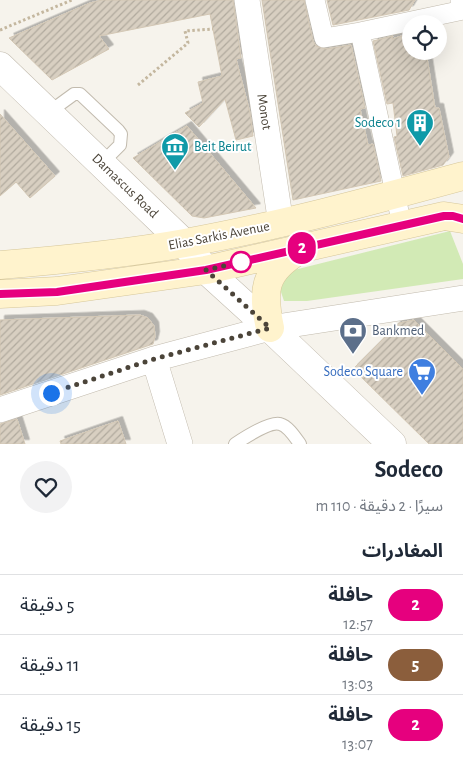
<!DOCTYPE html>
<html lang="ar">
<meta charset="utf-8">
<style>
:root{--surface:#fff;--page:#f2f2f3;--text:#1f2937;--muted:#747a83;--line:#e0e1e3}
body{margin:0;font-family:"Alegreya Sans","Noto Sans Arabic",sans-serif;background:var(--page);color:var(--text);direction:rtl;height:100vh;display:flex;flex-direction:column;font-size:19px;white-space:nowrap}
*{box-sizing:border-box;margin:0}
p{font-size:16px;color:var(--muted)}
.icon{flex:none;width:28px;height:28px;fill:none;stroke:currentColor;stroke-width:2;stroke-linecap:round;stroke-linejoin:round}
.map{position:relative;height:444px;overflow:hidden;direction:ltr}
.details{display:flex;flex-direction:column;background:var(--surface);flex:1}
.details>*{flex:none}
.badge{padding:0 10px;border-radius:16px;font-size:18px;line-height:32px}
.controls{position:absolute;left:402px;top:15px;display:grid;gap:10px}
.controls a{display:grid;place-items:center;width:45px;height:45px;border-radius:50%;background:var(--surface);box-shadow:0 5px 20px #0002;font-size:25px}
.you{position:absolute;width:25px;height:25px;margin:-12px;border:4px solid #fff;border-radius:50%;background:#1a73e8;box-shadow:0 0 0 8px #1a73e833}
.map>.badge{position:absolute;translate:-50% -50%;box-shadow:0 0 0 2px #fff}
h2{padding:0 20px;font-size:19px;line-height:45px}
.round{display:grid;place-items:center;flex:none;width:52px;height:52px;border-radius:26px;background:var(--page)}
.headline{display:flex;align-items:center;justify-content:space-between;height:85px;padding:0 20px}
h1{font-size:24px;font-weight:700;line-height:38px}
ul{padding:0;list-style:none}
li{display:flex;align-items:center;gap:15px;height:60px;padding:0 20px;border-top:1px solid var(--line)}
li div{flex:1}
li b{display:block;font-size:19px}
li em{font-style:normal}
li .badge{min-width:55px;font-weight:700;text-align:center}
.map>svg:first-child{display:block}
</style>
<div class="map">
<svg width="463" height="444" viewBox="0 0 463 444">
<defs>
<pattern id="building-hatch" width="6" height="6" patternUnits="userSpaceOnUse" patternTransform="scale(1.25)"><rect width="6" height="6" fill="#d8cfc1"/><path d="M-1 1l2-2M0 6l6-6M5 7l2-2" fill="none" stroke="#b1aa9e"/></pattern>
<filter id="shadow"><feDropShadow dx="4.5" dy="-4.5" stdDeviation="0" flood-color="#0004"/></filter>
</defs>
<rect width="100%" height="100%" fill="#f6f3ec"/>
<!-- green -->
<path fill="#d2eab5" d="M450,231L463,264V279L307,301H284L278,283L294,270Z"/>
<!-- building -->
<path fill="url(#building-hatch)" stroke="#d3c7b4" filter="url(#shadow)" d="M102,0H233L241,58L236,59L250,113L253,136L236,140L225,99L199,127L185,113L203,103L198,82L222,76L210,14L99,36L109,49L52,80L9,38L90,3Z
M262,0H304L313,41L316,46L326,49L351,45L365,108L360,109L368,145L373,144L381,181L293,200Z
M327,0H415L409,10L333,25Z
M411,33V51H426L435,108H439L449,157L443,165L403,176L394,137L397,136L393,103L387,104L373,41L393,36L392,39Z
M0,114L55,176L30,198L16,182L0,196Z
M187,126L256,208L204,218L192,216L133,158Z
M140,315L148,318L154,326L155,336L153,344L0,395V320Z
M414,320L463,369V444H429L353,369L399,323Z
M17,419L25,444H0V424Z
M118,421L126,444H61L60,441Z"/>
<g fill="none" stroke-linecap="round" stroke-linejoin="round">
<defs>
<path id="service" d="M48,113L74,94H80L118,130L121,134L120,145L101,164
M235,444C244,438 270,421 280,424C288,426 295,437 300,444"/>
<path id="pedestrian" d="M315,0L324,38L360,32L463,10
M360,32L402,225"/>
<path id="minor" d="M247,0L281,224
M463,0V1
M154,359L180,444
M0,410L154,359L270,328L463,298"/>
<path id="tertiary" d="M0,66L184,243L206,270L270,328L392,444"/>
<path id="secondary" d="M0,265C62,260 124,254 185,243C279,226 371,201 463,176
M0,294L57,291L206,270L444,216L463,219
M270,328C262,291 263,272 298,251"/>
</defs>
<!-- service casing -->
<use href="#service" stroke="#c2bbae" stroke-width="14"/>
<!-- pedestrian casing -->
<use href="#pedestrian" stroke="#c2bbae" stroke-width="20"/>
<!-- minor casing -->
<use href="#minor" stroke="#c2bbae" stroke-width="26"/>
<!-- tertiary casing -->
<use href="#tertiary" stroke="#c2bbae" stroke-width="29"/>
<!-- secondary casing -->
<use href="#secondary" stroke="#d6c79b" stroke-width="29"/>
<!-- path -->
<path stroke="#c4b79f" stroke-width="3" stroke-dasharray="2.5 2.5" stroke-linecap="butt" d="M0,30L72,0
M138,85L188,43L185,31L213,29"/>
<!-- service -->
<use href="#service" stroke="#fff" stroke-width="12"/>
<!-- pedestrian -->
<use href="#pedestrian" stroke="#fff" stroke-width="19"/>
<!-- minor -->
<use href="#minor" stroke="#fff" stroke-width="25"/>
<!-- tertiary -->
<use href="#tertiary" stroke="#fff" stroke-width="28"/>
<!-- secondary -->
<use href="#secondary" stroke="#fff3cd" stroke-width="28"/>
</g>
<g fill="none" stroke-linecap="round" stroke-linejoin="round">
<defs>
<path id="line" d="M0,294L57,292L206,270L444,216H453L463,219"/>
</defs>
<!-- line casing -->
<use href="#line" stroke="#fff" stroke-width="11"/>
<!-- line -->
<use href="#line" stroke="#e6007e" stroke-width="8"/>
<!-- walk -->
<path stroke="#4b4439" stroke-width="5" stroke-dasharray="0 9" d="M51,393L154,359L270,328L206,270L241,262"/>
</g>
<!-- icons -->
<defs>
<symbol id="building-pin" viewBox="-11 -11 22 30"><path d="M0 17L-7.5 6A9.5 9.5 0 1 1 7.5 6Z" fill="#0f9aa8" stroke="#fff"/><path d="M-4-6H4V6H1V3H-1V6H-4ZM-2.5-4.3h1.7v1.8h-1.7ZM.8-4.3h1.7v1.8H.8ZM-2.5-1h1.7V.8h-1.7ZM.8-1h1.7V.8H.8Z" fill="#fff"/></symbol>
<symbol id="museum-pin" viewBox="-11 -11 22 30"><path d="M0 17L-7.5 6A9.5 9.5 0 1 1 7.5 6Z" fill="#0f9aa8" stroke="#fff"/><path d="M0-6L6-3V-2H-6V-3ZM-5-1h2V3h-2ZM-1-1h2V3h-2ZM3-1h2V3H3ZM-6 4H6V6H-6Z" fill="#fff"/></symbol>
<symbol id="bank-pin" viewBox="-11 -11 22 30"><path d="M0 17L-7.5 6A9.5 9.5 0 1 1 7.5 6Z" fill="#5c6f8a" stroke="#fff"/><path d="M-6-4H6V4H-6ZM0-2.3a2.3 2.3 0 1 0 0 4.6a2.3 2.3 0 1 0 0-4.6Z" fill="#fff"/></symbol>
<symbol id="supermarket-pin" viewBox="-11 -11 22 30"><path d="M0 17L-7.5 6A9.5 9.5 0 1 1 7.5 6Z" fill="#3f7fe0" stroke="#fff"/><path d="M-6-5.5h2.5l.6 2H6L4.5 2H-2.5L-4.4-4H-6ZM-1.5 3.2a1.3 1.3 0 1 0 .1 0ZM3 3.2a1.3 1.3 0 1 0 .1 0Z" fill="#fff"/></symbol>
</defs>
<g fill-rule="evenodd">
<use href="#building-pin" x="404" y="107" width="32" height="43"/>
<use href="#museum-pin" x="159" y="131" width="32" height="43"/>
<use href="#bank-pin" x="337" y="315" width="32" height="43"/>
<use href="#supermarket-pin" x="406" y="356" width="32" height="43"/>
</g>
<!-- markers -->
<circle fill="#fff" stroke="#e6007e" stroke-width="2.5" cx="241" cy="262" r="10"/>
<g text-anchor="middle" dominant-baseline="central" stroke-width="4" stroke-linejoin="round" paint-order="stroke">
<!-- street labels -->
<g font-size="14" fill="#4b4439" stroke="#fff">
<text transform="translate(264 112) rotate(81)">Monot</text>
<text transform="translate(125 186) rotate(44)">Damascus Road</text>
<text transform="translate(219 236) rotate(-11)">Elias Sarkis Avenue</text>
</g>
<!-- culture labels -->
<g font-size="14" fill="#0d838f" stroke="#fff" text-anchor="end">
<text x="401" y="123">Sodeco 1</text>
<text x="194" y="147" text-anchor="start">Beit Beirut</text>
</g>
<!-- service labels -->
<g font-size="14" fill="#4e5e75" stroke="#fff" text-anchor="start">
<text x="372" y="331">Bankmed</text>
</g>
<!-- shop labels -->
<g font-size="14" fill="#366cbe" stroke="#fff" text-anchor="end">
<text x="403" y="372">Sodeco Square</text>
</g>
</g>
</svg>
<div class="controls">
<a><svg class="icon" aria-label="locate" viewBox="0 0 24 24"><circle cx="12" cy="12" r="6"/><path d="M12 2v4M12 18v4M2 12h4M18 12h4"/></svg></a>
</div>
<div class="you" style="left:51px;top:393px"></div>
<b class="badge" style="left:302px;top:248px;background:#e6007e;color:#fff">2</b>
</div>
<section class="details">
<div class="headline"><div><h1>Sodeco</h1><p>سيرًا · 2 دقيقة · 110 m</p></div><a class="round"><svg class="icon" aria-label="heart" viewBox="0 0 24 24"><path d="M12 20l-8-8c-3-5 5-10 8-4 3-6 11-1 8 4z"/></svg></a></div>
<h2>المغادرات</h2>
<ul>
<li><span class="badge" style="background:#e6007e;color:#fff">2</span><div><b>حافلة</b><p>12:57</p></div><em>5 دقيقة</em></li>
<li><span class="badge" style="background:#8b5e3c;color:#fff">5</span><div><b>حافلة</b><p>13:03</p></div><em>11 دقيقة</em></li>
<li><span class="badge" style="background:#e6007e;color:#fff">2</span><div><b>حافلة</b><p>13:07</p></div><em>15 دقيقة</em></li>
</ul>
</section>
